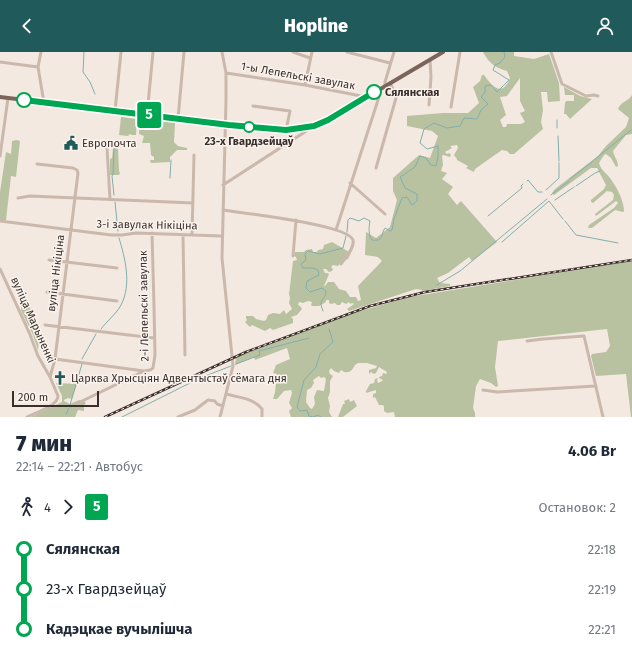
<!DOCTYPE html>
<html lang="ru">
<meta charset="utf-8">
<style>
:root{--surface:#fff;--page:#f2f2f3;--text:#1f2937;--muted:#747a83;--accent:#215a5a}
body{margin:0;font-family:"Fira Sans",sans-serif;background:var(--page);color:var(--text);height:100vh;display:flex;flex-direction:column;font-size:15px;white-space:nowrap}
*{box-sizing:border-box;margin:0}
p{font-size:13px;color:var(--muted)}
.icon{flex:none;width:22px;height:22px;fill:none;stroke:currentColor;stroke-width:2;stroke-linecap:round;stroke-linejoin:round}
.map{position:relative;height:365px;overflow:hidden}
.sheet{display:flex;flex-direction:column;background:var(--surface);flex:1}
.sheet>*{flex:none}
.badge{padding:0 8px;border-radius:3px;font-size:14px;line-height:26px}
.scale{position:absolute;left:12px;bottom:10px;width:87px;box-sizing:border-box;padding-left:4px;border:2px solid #392e2b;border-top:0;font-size:11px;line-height:14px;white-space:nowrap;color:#392e2b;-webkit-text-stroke:3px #faf3ed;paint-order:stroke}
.map>.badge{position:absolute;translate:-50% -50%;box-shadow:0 0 0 2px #fff}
.legs{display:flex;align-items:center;gap:6px;height:44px;padding:0 16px;font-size:13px}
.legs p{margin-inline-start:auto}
.summary{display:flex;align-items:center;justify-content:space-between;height:68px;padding:0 16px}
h1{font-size:22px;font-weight:800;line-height:30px}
ul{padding:0 16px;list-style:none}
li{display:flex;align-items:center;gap:14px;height:40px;font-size:15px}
li i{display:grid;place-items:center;width:6px;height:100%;margin:0 5px;background:currentColor}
li i::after{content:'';width:10px;height:10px;margin:-5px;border:3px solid;border-radius:50%;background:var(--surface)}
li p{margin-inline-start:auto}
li:first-child i{background:linear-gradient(#0000 50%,currentColor 0)}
li:last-child i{background:linear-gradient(currentColor 50%,#0000 0)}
header{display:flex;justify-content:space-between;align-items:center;height:52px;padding:0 16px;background:var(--accent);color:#fff;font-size:18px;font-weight:800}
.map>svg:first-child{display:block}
</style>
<header><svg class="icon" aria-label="back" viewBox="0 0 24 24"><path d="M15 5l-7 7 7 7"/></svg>Hopline<svg class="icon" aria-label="person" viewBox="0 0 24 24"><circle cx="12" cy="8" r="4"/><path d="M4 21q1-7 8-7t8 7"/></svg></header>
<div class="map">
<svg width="632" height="365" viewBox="0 0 632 365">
<rect width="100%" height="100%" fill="#f3e9e0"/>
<!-- green -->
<path fill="#b9c2a0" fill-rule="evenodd" d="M483,0H514V4L534,7L549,2L559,31L560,49L548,50L547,40H541L543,58L541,70L543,77L514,102H510L507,99L502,98L475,117L474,120L466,116L468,114L457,108V107L454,103L458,96L457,93L450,94L452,96L445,100L447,102L449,101L451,103L450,105L443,103L442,104L443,113L441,119L447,121L442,127L453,135L448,142L457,153L461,149L497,190L472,209L469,205L448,221L437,226L440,231L450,232V234L422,239V238L416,237L349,259L347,257L354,252L352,251L350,252L349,250L346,252L342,250L340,253H337L335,251L331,252L329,251V248H326V250L319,254H312L311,253L312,250L308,249L303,251L299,250L298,253L300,254L302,257L297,263L291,265L293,267V271L273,278L270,276L265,279L252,273L250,275L245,270L247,268L246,266V264H253L256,267L264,269L266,268L268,263L273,261L280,262L284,258L286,262L292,257L289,251L290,246L289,242L293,209L297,208L296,205L294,204L295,200H304L306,198L312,197L313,200H317L318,198L323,197L324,193L332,190L351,201L348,207L341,210L338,214L333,213L331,215L333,217L332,219L329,220L326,217H323L325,221H327L329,222L324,234H325L328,230H334L339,237L346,239L350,245H356L358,249L361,248L358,234L382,209L378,205L365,203L366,180L376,186L390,175L397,148L393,139V126L419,103L430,106L438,84L432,79L407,74V64L443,61H468L479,51L473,35L480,29L482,23H484C492,34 502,46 510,26L507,19C495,16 489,11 483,0ZM520,26V49L525,59L520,61L525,70L521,72H507L506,75H503L500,68L506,63L500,45L507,44Z
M564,35L580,44L592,47L570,67L566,62H564L565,51L566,49H574V43H565Z
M632,43V82L626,83L613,99C614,105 618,108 618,114L616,115L611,106L606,102L604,103L599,111C601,119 608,122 612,129C618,137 624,150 624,159L623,160L615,158L592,176H588L589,173L614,156L618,151L616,149L596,164L595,162L613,148L614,143L612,140L607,139L593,151L591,150V148L604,137L606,133L597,116H591L554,143L552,141L555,137L598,104L606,94L626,75L629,66L618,57C620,50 629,49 632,43Z
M121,65L137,67L136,83H132L130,82L128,84L119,83Z
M140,67L175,71L174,90L178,94L187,96V98H177L170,105V110L151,111L150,108H154V105L151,103L150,91H142L144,84L139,82Z
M17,88L20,89L16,125L11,124L6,168H0V140L6,100L11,102L12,89Z
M116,96L118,97L119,119L120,121L119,123H110V107L112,106L113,97Z
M632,209V365H631L626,322L596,324L591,304L592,302L606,300L610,294L607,277L498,289L495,315L498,334L496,335L491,331L480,327L476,334L473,356L475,361V365H395L394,360L387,361L384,359V355L383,353H379L375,345L373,346V342L376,341V338L366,341V339L370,332L374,331L375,327L378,326L377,329L378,331L382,329L383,328L379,326V325L382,324L383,321L386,322L387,320L379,315L376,321L374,322L371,320L369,322V318L376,316L377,314L367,311H358L355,313C352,319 348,323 341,318L339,321L334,319L331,316L329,319L330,322L333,324L330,329V340L328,346L330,354L329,360L332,365H291L289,359L292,356L289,351L292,341L291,338L284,339L277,347H273L275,340L277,322L273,321L276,313L290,307L287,296L255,308L254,305L235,313L236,305L246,301L350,262L409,245ZM319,324L321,326L324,325L326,327L324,339L317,338L314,345L315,352L312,357L310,356L306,350L307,338L311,336L314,331L313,328Z
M20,237L40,275L38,298L33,283L21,258L22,251L19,243L20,242L19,238Z
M56,331L77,332L72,347L68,346L64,348V349L70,352L79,348L84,349L86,351L84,353V359L78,358L75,365H31L62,350V344Z
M349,347L350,350L354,348L357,354L343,365H338L343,352H345L344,349Z"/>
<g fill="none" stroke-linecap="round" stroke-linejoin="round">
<!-- stream -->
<path stroke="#80afae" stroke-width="1" d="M84,0L83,20L90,30L95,42
M557,68V76
M558,84L559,109
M594,108L631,78
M170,126L171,108
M570,127L593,109
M527,129L528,128L538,140H542
M576,134L595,121L600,119
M546,138L559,126V111
M114,143L112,124L113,122L114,96
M551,143L569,129
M555,148L574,135
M115,150L118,179
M488,164L522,136L521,134L523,132
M565,169L576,183L618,191
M347,180L348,168L350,166L359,169L364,166L370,169C369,174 368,183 372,188C384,190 381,181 385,176L390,179L392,178L394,167L402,146L407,145L412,153L417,149V142L405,136L400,125L415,115L420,104L426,106L431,113L436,114L438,105V94L427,97L420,91L424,77L434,71L447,76L460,74L464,66L477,67L481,58L488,52L481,45L485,40V34L491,33L497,40L509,28L493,18L495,13L500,11L505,5L504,0
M502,190L549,149L563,167
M437,233L460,219L547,147
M323,259C317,246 326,249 326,239L322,236L310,240L306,236L307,229L319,223L318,218L313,216H303L301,212L306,208L305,202L308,199L320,202L343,196L346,184
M101,277C107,269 117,261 121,253C132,232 125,206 119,186
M82,307L96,282
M236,312L260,303L259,299L309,286
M70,353L82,312
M66,362L69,356
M122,365L200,326L231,314
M321,365L318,363L313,365L309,364L307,358L300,359L297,355L304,328L316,315L320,302L333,290L329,277"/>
<!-- minor -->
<path stroke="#cbb8ac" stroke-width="3" d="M41,0L38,15L44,51
M293,0L310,6
M347,0L390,11
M551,0L562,32L586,44L594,43L598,44
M0,10L38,15
M226,21L305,33L366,45
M305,33L312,0
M385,34V30L394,0
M429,53L431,25L430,8
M253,54L290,59L286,78
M451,55L460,0
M115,59L121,0
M147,63L153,0
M178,67L184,0
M107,96L110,147
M0,104L8,46
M37,112L73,116L77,118L78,121L55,307L50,325
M376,116L396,46L394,39L390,31
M350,131L385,162
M223,133L314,74
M18,146L30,144L193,151
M223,158C241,161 348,172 353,188C355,196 345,206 341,212
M0,169L111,183H122L136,181L221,184
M336,178L379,45L378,38
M183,183L185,303
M192,183L194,103
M293,204L296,168
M49,208L117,216
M0,217L29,280L38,304L50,325L58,344C58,354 35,361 27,365
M47,240L117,249
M45,273L154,286
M527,289L543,287L584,284L603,365
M55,307L144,319L150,318L153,316L155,303L154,254L152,181
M483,338L497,340L596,334
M226,342C240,346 253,346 262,357V365
M76,352L144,319
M178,365L195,358L208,348L215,349L217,352L223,354
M220,365L233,314L222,206L226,48V21L222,0"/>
<!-- major -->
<path stroke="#7b645c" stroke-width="4" d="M0,45L248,75C280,78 298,81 328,68L443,0"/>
<defs>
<path id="rail" d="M105,365L246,300L370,254L425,240L632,208"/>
</defs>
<!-- rail casing -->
<use href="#rail" stroke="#392e2b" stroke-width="2.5"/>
<!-- rail -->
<use href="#rail" stroke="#faf3ed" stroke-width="1" stroke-dasharray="3" stroke-linecap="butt"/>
</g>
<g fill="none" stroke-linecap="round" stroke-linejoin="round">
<defs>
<path id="line-1" d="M24,48L229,73L286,78L314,74L328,68L374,40"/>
</defs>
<!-- line-1 casing -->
<use href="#line-1" stroke="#fff" stroke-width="9"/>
<!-- line-1 -->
<use href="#line-1" stroke="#00a651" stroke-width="6"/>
</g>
<!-- icons -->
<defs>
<symbol id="civic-bare" viewBox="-9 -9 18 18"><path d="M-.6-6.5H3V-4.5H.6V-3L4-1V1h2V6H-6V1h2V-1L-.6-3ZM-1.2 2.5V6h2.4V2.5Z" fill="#215a5a" stroke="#faf3ed" stroke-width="2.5" paint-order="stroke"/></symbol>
<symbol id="church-bare" viewBox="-9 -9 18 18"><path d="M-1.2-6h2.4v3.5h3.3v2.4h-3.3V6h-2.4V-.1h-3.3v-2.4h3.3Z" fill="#215a5a" stroke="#faf3ed" stroke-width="2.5" paint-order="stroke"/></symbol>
</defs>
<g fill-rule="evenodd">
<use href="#civic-bare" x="61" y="81" width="20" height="20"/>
<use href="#church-bare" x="50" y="316" width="20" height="20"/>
</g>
<!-- markers -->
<g fill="#fff" stroke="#00a651" stroke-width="2">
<circle cx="374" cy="40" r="7"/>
<circle cx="24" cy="48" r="7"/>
<circle cx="249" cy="75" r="5"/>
</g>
<g text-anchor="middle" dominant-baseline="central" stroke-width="3" stroke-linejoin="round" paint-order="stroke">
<!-- street labels -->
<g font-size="11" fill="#392e2b" stroke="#faf3ed">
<text transform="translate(298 24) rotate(10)">1-ы Лепельскі завулак</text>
<text transform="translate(147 173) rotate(1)">3-і завулак Нікіціна</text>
<text transform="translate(56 221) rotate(-83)">вуліца Нікіціна</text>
<text transform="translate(144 254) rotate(-91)">2-і Лепельскі завулак</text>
<text transform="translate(33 268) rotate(66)">вуліца Марыненкі</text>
</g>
<!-- stop labels -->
<g font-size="11" font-weight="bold" fill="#392e2b" stroke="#faf3ed" text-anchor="start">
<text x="385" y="40">Сялянская</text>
<text x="249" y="89" text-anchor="middle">23-х Гвардзейцаў</text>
</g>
<!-- poi labels -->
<g font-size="11" fill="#392e2b" stroke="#faf3ed" text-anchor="start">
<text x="82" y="91">Европочта</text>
<text x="71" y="326">Царква Хрысціян Адвентыстаў сёмага дня</text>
</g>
</g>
</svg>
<div class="scale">200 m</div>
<b class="badge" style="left:149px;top:63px;background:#00a651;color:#fff">5</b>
</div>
<section class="sheet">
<div class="summary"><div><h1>7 мин</h1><p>22:14 – 22:21 · Автобус</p></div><b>4.06 Br</b></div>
<div class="legs"><svg class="icon" aria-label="walk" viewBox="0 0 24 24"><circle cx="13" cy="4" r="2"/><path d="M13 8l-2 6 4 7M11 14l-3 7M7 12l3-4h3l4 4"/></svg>4<svg class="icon" aria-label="forward" viewBox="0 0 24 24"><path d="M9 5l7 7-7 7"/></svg><b class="badge" style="background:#00a651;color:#fff">5</b><p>Остановок: 2</p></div>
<ul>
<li><i style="color:#00a651"></i><b>Сялянская</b><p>22:18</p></li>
<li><i style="color:#00a651"></i><span>23-х Гвардзейцаў</span><p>22:19</p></li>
<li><i style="color:#00a651"></i><b>Кадэцкае вучылішча</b><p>22:21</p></li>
</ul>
</section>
